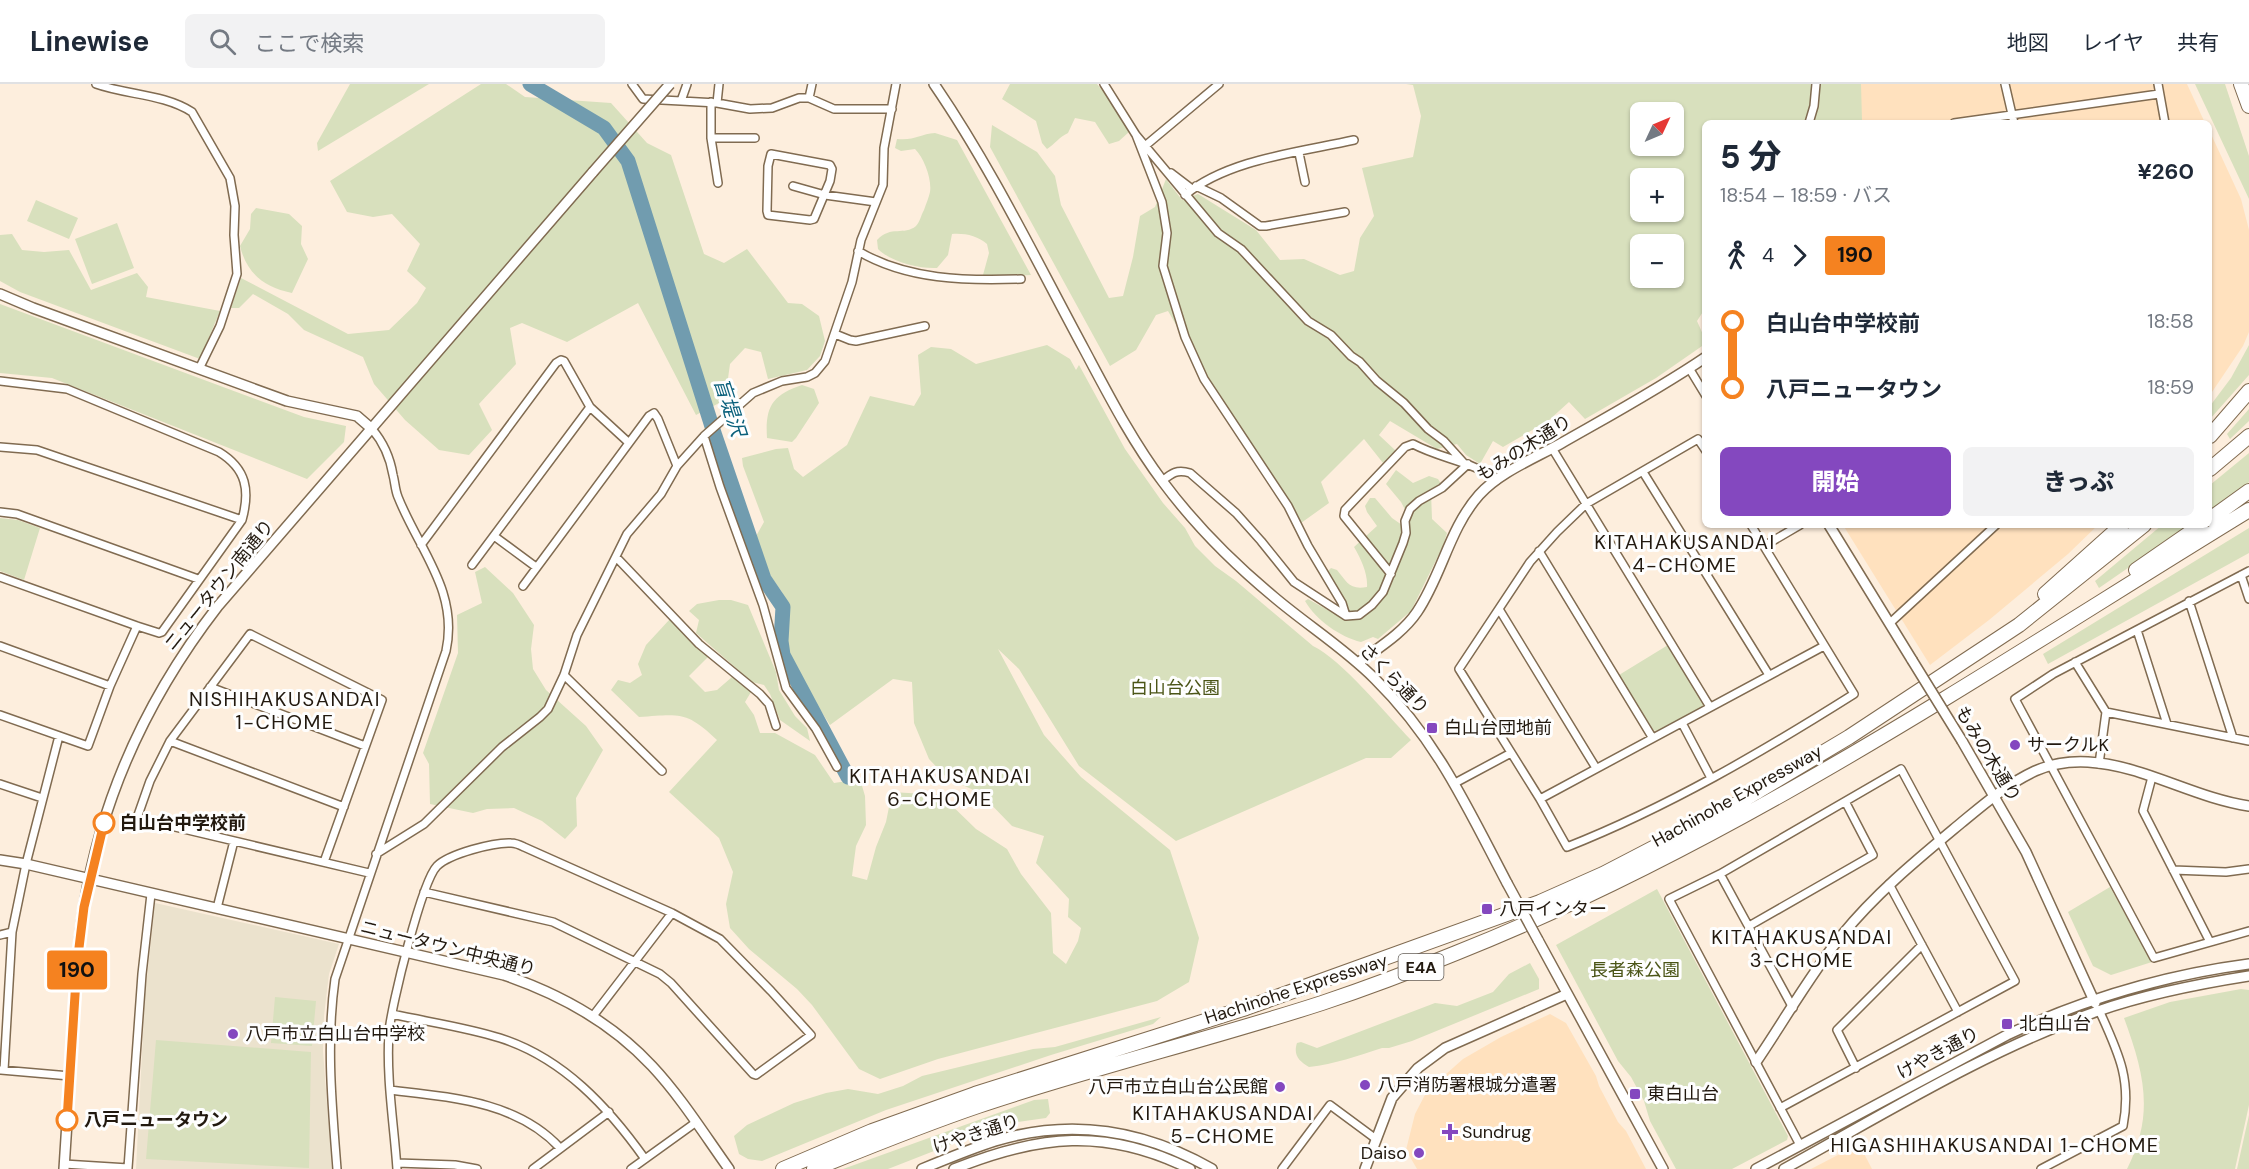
<!DOCTYPE html>
<html lang="ja">
<meta charset="utf-8">
<style>
:root{--surface:#fff;--page:#f2f2f3;--text:#1f2937;--muted:#747a83;--line:#e0e1e3;--accent:#8448bf}
body{margin:0;font-family:"DM Sans","Noto Sans JP",sans-serif;background:var(--page);color:var(--text);height:100vh;display:flex;flex-direction:column;font-size:22px;white-space:nowrap}
*{box-sizing:border-box;margin:0}
p{font-size:20px;color:var(--muted)}
.icon{flex:none;width:33px;height:33px;fill:none;stroke:currentColor;stroke-width:2;stroke-linecap:round;stroke-linejoin:round}
.map{position:relative;flex:1;overflow:hidden}
.details{position:absolute;left:1702px;top:36px;width:510px;height:408px;display:flex;flex-direction:column;background:var(--surface);border-radius:9px;box-shadow:0 2px 4px #0004}
.details>*{flex:none}
.badge{padding:0 12px;border-radius:4px;font-size:21px;line-height:39px}
.needle{width:39px;rotate:46deg}
.controls{position:absolute;left:1630px;top:18px;display:grid;gap:12px}
.controls a{display:grid;place-items:center;width:54px;height:54px;border-radius:9px;background:var(--surface);box-shadow:0 2px 4px #0004;font-size:30px}
.map>.badge{position:absolute;translate:-50% -50%;box-shadow:0 0 0 3px #fff}
.legs{display:flex;align-items:center;gap:9px;height:66px;padding:0 18px;font-size:20px}
.legs p{margin-inline-start:auto}
.summary{display:flex;align-items:center;justify-content:space-between;height:102px;padding:0 18px}
h1{font-size:33px;font-weight:800;line-height:45px}
.action{display:flex;gap:12px;margin-top:auto;padding:12px 18px}
.action a{flex:1;height:69px;border-radius:9px;background:var(--accent);color:#fff;font-size:24px;font-weight:800;line-height:69px;text-align:center}
.action a+a{background:var(--page);color:var(--text)}
ul{padding:0 18px;list-style:none}
li{display:flex;align-items:center;gap:21px;height:66px;font-size:22px}
li i{display:grid;place-items:center;width:9px;height:100%;margin:0 8px;background:currentColor}
li i::after{content:'';width:15px;height:15px;margin:-8px;border:4px solid;border-radius:50%;background:var(--surface)}
li p{margin-inline-start:auto}
li:first-child i{background:linear-gradient(#0000 50%,currentColor 0)}
li:last-child i{background:linear-gradient(currentColor 50%,#0000 0)}
header{display:flex;align-items:center;gap:36px;box-sizing:border-box;height:84px;padding:0 30px;background:var(--surface);border-bottom:2px solid var(--line)}
header strong{font-size:28px}
nav{display:flex;gap:33px;margin-inline-start:auto;font-size:21px}
.search{width:420px;height:54px;background:var(--page);display:flex;align-items:center;gap:15px;box-sizing:border-box;padding:0 21px;border-radius:9px;color:var(--muted);font-size:22px}
.map>svg:first-child{display:block}
</style>
<header>
<strong>Linewise</strong>
<div class="search"><svg class="icon" aria-label="search" viewBox="0 0 24 24"><circle cx="10" cy="10" r="6"/><path d="M15 15l6 6"/></svg>ここで検索</div>
<nav><a>地図</a><a>レイヤ</a><a>共有</a></nav>
</header>
<div class="map">
<svg width="2249" height="1085" viewBox="0 0 2249 1085">
<rect width="100%" height="100%" fill="#fdeedd"/>
<!-- built -->
<path fill="#ffe1be" d="M1824,0H2187L2205,39H1821Z
M2210,48L2241,115L2249,146V248L2243,262L2210,311Z
M1843,441H2098L2068,470L1989,536L1930,581Z
M1550,930L1566,939L1596,992L1599,1002L1618,1038L1626,1047L1646,1085H1417L1406,1066L1415,1030L1427,1007L1463,975L1501,953Z
M1859,1060L1872,1085H1811Z"/>
<!-- education -->
<path fill="#ebe2cd" d="M155,819L339,860L329,890L324,932L323,967L332,1085H136L145,911Z"/>
<!-- green -->
<path fill="#d8e0bd" fill-rule="evenodd" d="M350,0H429L318,67L317,59Z
M481,0H506L525,13L611,19L647,59L671,71L704,170L724,179L747,165L788,219L802,220L819,232L825,257L820,272L807,286L768,295L761,268L745,264L730,280L725,316L696,331L638,219L567,258L522,239L510,244L516,280L479,320L492,346L469,371L439,366L405,336L374,300L363,273L304,246L288,230L253,210L239,224H231L241,194L348,250L389,246L417,219L426,204L407,187L420,160L392,130L373,133L347,128L330,97Z
M1010,0H1097L1110,16L1129,48L1119,57L1109,60L1095,38L1075,34L1068,49C1059,53 1055,60 1047,65L1042,59L1036,37L1002,15Z
M1406,0H1861L1862,37L1706,39V223L1697,237L1705,255V260L1656,294L1585,335L1569,318L1548,337L1503,363L1493,357L1480,380L1466,371L1457,360L1437,365L1390,337L1379,351L1396,367L1383,379L1364,355L1321,398L1329,419L1301,439L1277,397L1204,289L1168,227L1156,231L1136,266L1110,282L990,63L992,41L1037,68L1055,92L1061,121L1109,214L1123,212L1133,173L1140,132L1155,123L1166,95L1182,116L1198,110L1256,146L1280,176L1304,175L1340,191L1354,187L1360,154L1374,132L1362,84L1413,73L1421,32L1413,1ZM1641,28H1674V62H1641ZM1641,94H1674V128H1641ZM1641,160H1674V194H1641Z
M2195,0H2225L2249,72V115Z
M935,49L957,56L1031,191L994,193L983,191L989,169L987,160C978,152 965,149 952,150L948,171L937,184C920,185 891,178 878,165L877,156C891,141 904,152 916,142C920,138 921,131 924,126C926,120 929,113 930,108C932,95 924,74 915,65L901,67L895,64L897,55C914,57 920,50 935,49Z
M36,116L78,134L69,155L27,137Z
M256,124L289,130L302,142L301,160L308,175L292,209C264,203 247,190 240,162L250,145L251,130Z
M117,139L134,184L92,200L75,155Z
M12,150L22,166L44,168L69,166L91,206L137,189L148,203L146,213L220,227L200,275L20,208L0,197V151Z
M0,220L304,333L346,342L344,358L307,395L52,294L0,289Z
M1047,261L1070,275L1076,286L1079,281L1125,365L1163,419L1185,444L1195,462L1215,482L1236,497L1313,562C1342,576 1387,631 1411,656L1391,674H1366L1176,757L1079,682L1019,585L998,565L1044,651L1081,693L1170,766L1199,854L1189,898L1157,917L938,975L880,995L859,985L812,921L797,905L749,865L730,844L726,820L733,788L719,754L669,708L717,656C687,627 680,630 639,633L611,606L618,596L630,599L642,591L638,580L646,561L670,535L708,573L689,592L705,608L717,606L732,593L751,608L745,618L754,631L760,649H775L815,671L834,699L860,695L865,712L866,741L856,762L852,792L867,796L876,763L886,738L892,708L941,711L976,745L1007,765L1021,790L1051,829L1053,869L1066,880L1078,857L1081,844L1068,833L1069,815L1036,779L1044,752L1012,742L980,709L947,694L929,675L914,639L912,598L893,595L830,641L808,607L788,567V528L782,508L767,487L755,454L764,438L743,382L742,374L776,365L788,364L794,385L803,393L847,361L870,312L914,322L921,310L918,271L931,263L951,265L976,280Z
M2249,261V291L2210,335V322L2231,294Z
M802,301L814,305L819,319L796,354L792,358L767,354C765,323 772,311 802,301Z
M2249,325V337L2230,355L2227,350Z
M2249,369V398L2210,427V401Z
M1396,386L1413,399L1429,392L1438,395L1441,400L1431,408L1432,435L1447,449L1443,462L1411,527L1378,555L1373,553L1361,558C1340,553 1316,536 1305,517L1308,515L1342,534L1349,535V526L1327,488L1331,484L1337,486C1347,498 1349,506 1367,503C1368,490 1361,475 1354,463L1377,442L1367,428L1365,422L1370,414H1375L1392,434L1402,441L1409,433L1401,418L1386,400Z
M0,434L18,436L40,444L24,496L0,487Z
M2162,441H2190L2099,504L2095,497Z
M2249,444V469L2048,580L2043,570Z
M485,483L513,509L534,541L531,565L533,585L546,606L586,642L603,666L576,714L577,742L565,755L542,737L514,724L487,725L473,729L430,720L429,680L423,669L458,569L457,531L482,519L475,488Z
M719,516H731L748,521L776,588L779,606L795,632L807,644L810,657L780,636L770,610L764,601L752,598L696,549L699,536L689,527L697,520Z
M1668,561L1703,619V624L1656,647L1653,646L1619,591Z
M2110,803L2152,878L2111,891L2093,882L2068,828Z
M1657,805L1788,1052L1787,1056L1732,1085H1676L1650,1037L1644,1017L1631,993L1618,977L1556,861Z
M1530,879L1539,895V905L1412,957L1389,964H1382C1357,972 1335,980 1309,983C1299,977 1293,971 1297,959L1301,958L1317,964L1435,919L1457,922L1493,908L1509,890Z
M2241,905L2249,906V1021L2235,1085H2127C2155,1030 2144,989 2124,934L2170,918Z
M275,913L316,917L312,962L271,959Z
M1161,933L1153,940L1051,971L886,1026L762,1077L748,1075L739,1070L734,1052L747,1041L794,1019L826,1009L848,1005L878,1010L903,1002L922,992L1033,965L1055,963Z
M156,956L311,968L309,1084L146,1075Z
M1048,1015L1050,1029L1046,1034L1003,1040L888,1085H843L1034,1016Z
M2249,1031V1085H2237Z"/>
<g fill="none" stroke-linecap="round" stroke-linejoin="round">
<!-- river -->
<path stroke="#719caf" stroke-width="15" d="M530,0L604,44L628,77L715,352L764,495L783,523L781,557L783,571L848,693"/>
<defs>
<path id="minor" d="M96,0C127,11 164,10 192,28L230,94L235,122L234,151L237,190L220,242L199,285
M632,0L643,15L681,17
M687,0L681,17L717,19L750,25L772,24L799,14H809L834,25H892
M1104,0L1136,51L1218,149L1241,165L1308,237L1331,251L1351,272L1360,278L1377,297L1404,319L1428,345L1444,357L1463,378
M2005,0L2014,39
M2158,0L2165,39
M809,14L812,0
M711,18V54L718,99
M717,19L719,0
M1809,39L1814,22L1816,0
M1954,39L2159,10
M1136,51L1162,118L1167,149L1163,182L1185,253L1204,295L1288,422L1308,462L1342,519L1346,532
M711,54H755
M1145,62L1219,0
M1299,69L1305,98
M771,70L830,81L832,85L830,97L814,135L810,136L768,131L767,127L768,82Z
M1171,89L1192,105
M793,102L825,111L876,118
M1196,102L1221,114L1260,142H1266L1345,128
M1185,111C1228,75 1301,68 1354,56
M858,167C907,196 966,197 1021,195
M835,250L850,256L856,257L925,242
M1689,284L1706,312
M0,297L67,305L219,368C247,385 250,407 242,436L162,548L159,549L137,542L0,493
M704,352L720,403L763,521L786,604L816,645L837,683
M0,363L37,366L242,436
M1552,364L1710,623
M1706,367L1698,355L1586,420L1557,448L1530,478L1459,585L1540,715L1567,763C1668,723 1762,668 1854,610L1751,441
M1643,388L1769,591
M1162,397C1172,389 1177,385 1190,389L1236,429L1261,457L1294,498L1346,532L1359,531L1372,521L1383,508L1403,459L1406,449L1405,437L1410,425L1419,417L1442,404L1468,380
M0,428L17,430L198,495
M494,452L536,483
M421,461L556,279L561,276L564,277L590,323L628,358
M1764,462L1800,441
M1539,467L1652,653
M616,473L699,560L760,610L769,620L776,642
M472,481L590,323
M2249,487L2053,590L2015,615L2154,874L2249,847
M1391,490L1344,432L1345,426L1405,363L1413,360C1441,375 1472,377 1497,396
M2241,491L2249,515
M523,502L649,332L654,329L658,335L677,382
M2189,517L2233,654
M1499,525L1596,684
M1890,539L1996,441
M2137,546L2167,640
M0,562L110,602
M2075,578L2106,628L2099,680
M564,591L662,687
M210,603L365,662
M2106,628L2249,657
M0,631L88,662L110,602L137,542
M1682,639L1711,694
M170,657L344,723
M2152,693L2143,727L2210,858
M1455,699L1511,669
M0,700L42,714
M1540,715L1824,562
M376,770L424,740L502,663L540,633L548,625L564,591L577,551L627,450L661,410L677,382L704,352L753,309L782,297L807,293L815,289L825,277L852,198L861,156L883,101L884,64L896,0
M324,778L382,616L250,550L170,657L150,697L137,734L369,789
M2173,786L2226,788L2249,785
M1720,790L1793,924
M1889,800L1958,928
M217,824L234,757
M1749,842L1873,771L1846,719
M0,851L12,848
M392,930C428,938 465,943 500,954C563,974 608,1023 645,1075
M593,932L672,829
M1856,984L1837,946L1922,861
M1,986L70,992
M4,986L12,848L26,780L59,652
M390,1006C449,1013 517,1017 560,1064
M1780,1024L2015,897L1901,685L1720,790L1669,815C1713,897 1757,979 1800,1061
M397,1079L455,1081L477,1085
M64,1080L128,1084L142,890L151,810
M337,1085C332,1021 326,959 335,895L446,567C459,507 419,466 398,413C395,406 395,398 393,391C390,373 384,359 372,345
M397,1085C394,1040 386,994 389,948C391,922 422,797 437,782C449,770 494,758 511,759C515,759 520,761 524,763L672,829L720,855L771,907L811,951L756,991L753,990L671,899L660,890L553,838L424,808
M533,1085L609,1028
M631,1085L695,1039
M1282,1085L1330,1021L1376,1055
M2041,1085L2123,1042C2132,995 2118,968 2099,926"/>
<path id="tertiary" d="M934,0C991,83 1036,176 1084,265C1108,310 1132,357 1163,398C1195,441 1233,479 1274,513C1307,541 1344,564 1375,595C1437,656 1467,723 1507,799
M0,210L33,224L287,317L357,332L372,345
M1829,441L1912,576
M1358,579C1378,564 1403,549 1417,528C1442,491 1449,445 1479,411C1500,388 1533,375 1560,360C1609,332 1659,305 1706,273
M1962,657L2026,768L2095,919
M0,776L26,780L504,891C560,910 611,938 652,982C681,1013 704,1050 729,1085
M1538,856L1663,1085
M1756,978C1784,937 1811,889 1842,851C1877,808 1919,774 1961,739C1984,720 2007,700 2035,687C2051,680 2070,677 2088,678C2143,681 2194,714 2249,722
M64,1085C67,1038 70,991 73,944C76,903 77,862 84,822C102,711 150,610 218,522L593,88
M922,1085C946,1075 970,1065 995,1057C1071,1034 1144,1046 1212,1085
M954,1085C1038,1051 1106,1043 1190,1085
M1365,1085L1392,1014L1418,984L1445,964L1567,910
M1756,1085L2007,951C2084,915 2165,891 2249,880
M1784,1085C1886,1029 1987,966 2098,927C2147,910 2198,900 2249,892"/>
<path id="motorway" d="M2241,0L2249,22
M2210,352L2249,307
M2210,385L2249,352
M2210,435L2249,407
M2136,486L2201,441
M2045,510L2122,441
M783,1085L872,1047L975,1010L1246,924L1540,818L1603,790L1730,724L1849,653L2019,541L2144,441
M814,1085C868,1063 922,1041 978,1022C1091,984 1208,956 1322,919C1367,904 1412,887 1456,869C1738,757 1992,583 2249,426"/>
</defs>
<!-- minor casing -->
<use href="#minor" stroke="#806b51" stroke-width="10"/>
<!-- tertiary casing -->
<use href="#tertiary" stroke="#806b51" stroke-width="12"/>
<!-- motorway casing -->
<use href="#motorway" stroke="#806b51" stroke-width="16"/>
<!-- minor -->
<use href="#minor" stroke="#fff" stroke-width="7"/>
<!-- tertiary -->
<use href="#tertiary" stroke="#fff" stroke-width="9"/>
<!-- motorway -->
<use href="#motorway" stroke="#fff" stroke-width="14"/>
<defs>
<path id="tertiary-bridge" d="M593,88L670,0
M1912,576L1962,657
M1507,799L1538,856"/>
</defs>
<!-- tertiary-bridge casing -->
<use href="#tertiary-bridge" stroke="#806b51" stroke-width="12" stroke-linecap="butt"/>
<!-- tertiary-bridge -->
<use href="#tertiary-bridge" stroke="#fff" stroke-width="9"/>
</g>
<g fill="none" stroke-linecap="round" stroke-linejoin="round">
<defs>
<path id="line-1" d="M67,1036L77,880L84,823L104,739"/>
</defs>
<!-- line-1 casing -->
<use href="#line-1" stroke="#fff" stroke-width="14"/>
<!-- line-1 -->
<use href="#line-1" stroke="#f58220" stroke-width="9"/>
</g>
<!-- markers -->
<g fill="#8448bf" stroke="#fefefe" stroke-width="2">
<rect x="1426" y="638" width="12" height="12" rx="3"/>
<circle cx="2015" cy="661" r="6"/>
<rect x="1481" y="819" width="12" height="12" rx="3"/>
<rect x="2001" y="934" width="12" height="12" rx="3"/>
<circle cx="233" cy="950" r="6"/>
<circle cx="1365" cy="1001" r="6"/>
<circle cx="1280" cy="1003" r="6"/>
<rect x="1629" y="1004" width="12" height="12" rx="3"/>
<path d="M1447 1039h6v6h6v6h-6v6h-6v-6h-6v-6h6z"/>
<circle cx="1419" cy="1069" r="6"/>
</g>
<g fill="#fff" stroke="#f58220" stroke-width="3">
<circle cx="104" cy="739" r="10"/>
<circle cx="67" cy="1036" r="10"/>
</g>
<g text-anchor="middle" dominant-baseline="central" stroke-width="6" stroke-linejoin="round" paint-order="stroke">
<!-- shield labels -->
<rect fill="#fefefe" stroke="#645e57" stroke-width="1.5" x="1398.5" y="870" width="45" height="26" rx="4.5"/>
<g font-size="16" font-weight="bold" fill="#22190f">
<text x="1421" y="883">E4A</text>
</g>
<!-- street labels -->
<g font-size="18" fill="#22190f" stroke="#fefefe">
<text transform="translate(1524 364) rotate(-32)">もみの木通り</text>
<text transform="translate(219 501) rotate(-51)">ニュータウン南通り</text>
<text transform="translate(1394 595) rotate(46)">さくら通り</text>
<text transform="translate(1988 670) rotate(59)">もみの木通り</text>
<text transform="translate(1737 712) rotate(-29)">Hachinohe Expressway</text>
<text transform="translate(448 864) rotate(14)">ニュータウン中央通り</text>
<text transform="translate(1296 905) rotate(-18)">Hachinohe Expressway</text>
<text transform="translate(1938 969) rotate(-28)">けやき通り</text>
<text transform="translate(976 1050) rotate(-18)">けやき通り</text>
</g>
<!-- park labels -->
<g font-size="18" fill="#4b5517" stroke="#fefefe">
<text x="1175" y="604">白山台公園</text>
<text x="1635" y="886">長者森公園</text>
</g>
<!-- poi labels -->
<g font-size="18" fill="#22190f" stroke="#fefefe" text-anchor="start">
<text x="1444" y="644">白山台団地前</text>
<text x="2027" y="661">サークルK</text>
<text x="1499" y="825">八戸インター</text>
<text x="2019" y="940">北白山台</text>
<text x="245" y="950">八戸市立白山台中学校</text>
<text x="1377" y="1001">八戸消防署根城分遣署</text>
<text x="1268" y="1003" text-anchor="end">八戸市立白山台公民館</text>
<text x="1647" y="1010">東白山台</text>
<text x="1462" y="1048">Sundrug</text>
<text x="1407" y="1069" text-anchor="end">Daiso</text>
</g>
<!-- stop labels -->
<g font-size="18" font-weight="bold" fill="#22190f" stroke="#fefefe" text-anchor="start">
<text x="120" y="739">白山台中学校前</text>
<text x="84" y="1036">八戸ニュータウン</text>
</g>
<!-- water labels -->
<g font-size="20" font-style="italic" fill="#0b617c" stroke="#fefefe">
<text transform="translate(730 323) rotate(72)">盲堤沢</text>
</g>
<!-- neighbourhood labels -->
<g font-size="20" letter-spacing="1.5" fill="#22190f" stroke="#fefefe">
<text x="1685" y="458">KITAHAKUSANDAI<tspan x="1685" dy="23">4-CHOME</tspan></text>
<text x="285" y="615">NISHIHAKUSANDAI<tspan x="285" dy="23">1-CHOME</tspan></text>
<text x="940" y="692">KITAHAKUSANDAI<tspan x="940" dy="23">6-CHOME</tspan></text>
<text x="1802" y="853">KITAHAKUSANDAI<tspan x="1802" dy="23">3-CHOME</tspan></text>
<text x="1223" y="1029">KITAHAKUSANDAI<tspan x="1223" dy="23">5-CHOME</tspan></text>
<text x="1995" y="1061">HIGASHIHAKUSANDAI 1-CHOME</text>
</g>
</g>
</svg>
<div class="controls">
<a><svg class="needle" viewBox="-14 -14 28 28"><path d="M0-13l5 13h-10z" fill="#e53935"/><path d="M0 13l5-13h-10z" fill="#747a83"/></svg></a>
<a>+</a>
<a>−</a>
</div>
<b class="badge" style="left:77px;top:886px;background:#f58220;color:#111">190</b>
<section class="details">
<div class="summary"><div><h1>5 分</h1><p>18:54 – 18:59 · バス</p></div><b>¥260</b></div>
<div class="legs"><svg class="icon" aria-label="walk" viewBox="0 0 24 24"><circle cx="13" cy="4" r="2"/><path d="M13 8l-2 6 4 7M11 14l-3 7M7 12l3-4h3l4 4"/></svg>4<svg class="icon" aria-label="forward" viewBox="0 0 24 24"><path d="M9 5l7 7-7 7"/></svg><b class="badge" style="background:#f58220;color:#111">190</b></div>
<ul>
<li><i style="color:#f58220"></i><b>白山台中学校前</b><p>18:58</p></li>
<li><i style="color:#f58220"></i><b>八戸ニュータウン</b><p>18:59</p></li>
</ul>
<div class="action"><a>開始</a><a>きっぷ</a></div>
</section>
</div>
